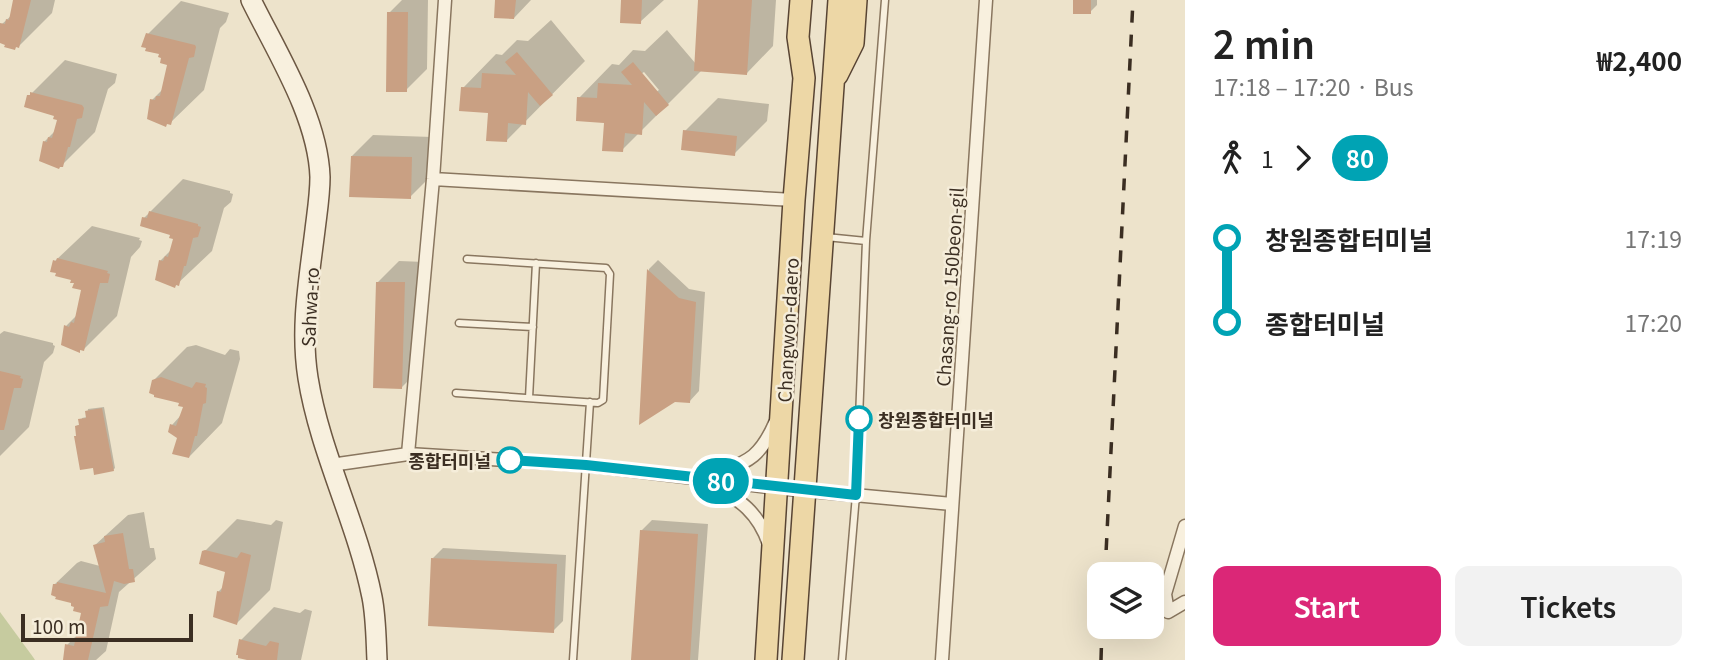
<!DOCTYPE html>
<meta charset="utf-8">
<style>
:root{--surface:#fff;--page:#f2f2f2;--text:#222;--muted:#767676;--accent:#db2777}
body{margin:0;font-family:Georgia,"Noto Sans KR",serif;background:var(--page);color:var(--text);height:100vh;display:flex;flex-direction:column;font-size:26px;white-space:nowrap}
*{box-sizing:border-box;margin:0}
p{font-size:23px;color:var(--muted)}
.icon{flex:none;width:38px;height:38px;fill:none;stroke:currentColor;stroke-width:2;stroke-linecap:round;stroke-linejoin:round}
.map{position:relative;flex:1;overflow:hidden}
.side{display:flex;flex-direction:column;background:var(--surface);width:525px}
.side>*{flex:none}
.badge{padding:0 14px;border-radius:23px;font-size:24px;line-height:46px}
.controls{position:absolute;left:1087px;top:562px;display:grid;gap:14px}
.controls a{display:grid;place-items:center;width:77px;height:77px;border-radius:14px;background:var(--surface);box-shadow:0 7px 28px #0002;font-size:35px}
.scale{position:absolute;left:21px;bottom:18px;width:172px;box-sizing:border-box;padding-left:7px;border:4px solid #3b2e22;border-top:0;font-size:19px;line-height:24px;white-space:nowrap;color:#3b2e22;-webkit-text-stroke:5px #f5edda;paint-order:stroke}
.map>.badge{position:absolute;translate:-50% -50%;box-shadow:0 0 0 4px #fff}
.legs{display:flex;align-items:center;gap:10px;height:77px;padding:0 28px;font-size:23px}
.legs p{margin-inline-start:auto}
.summary{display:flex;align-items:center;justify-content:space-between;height:119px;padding:0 28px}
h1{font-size:38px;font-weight:600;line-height:52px}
.primary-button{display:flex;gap:14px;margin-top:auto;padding:14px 28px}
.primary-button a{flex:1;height:80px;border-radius:14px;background:var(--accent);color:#fff;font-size:28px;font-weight:600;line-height:80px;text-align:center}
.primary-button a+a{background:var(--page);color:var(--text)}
ul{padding:0 28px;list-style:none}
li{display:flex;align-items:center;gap:24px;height:84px;font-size:26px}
li i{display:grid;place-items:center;width:10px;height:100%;margin:0 9px;background:currentColor}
li i::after{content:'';width:18px;height:18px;margin:-9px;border:5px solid;border-radius:50%;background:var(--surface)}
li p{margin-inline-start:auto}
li:first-child i{background:linear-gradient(#0000 50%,currentColor 0)}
li:last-child i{background:linear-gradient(currentColor 50%,#0000 0)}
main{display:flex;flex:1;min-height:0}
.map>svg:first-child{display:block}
</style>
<main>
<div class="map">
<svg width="1185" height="660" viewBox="0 0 1185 660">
<rect width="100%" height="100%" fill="#ede3cb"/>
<!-- green -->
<path fill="#c6cb9f" d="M0,612L33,657L35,660H0Z"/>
<!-- shadow -->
<path fill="#0003" fill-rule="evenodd" d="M15,0H55L52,13L19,46L0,42L2,24L12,15Z
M402,0H428L427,69L406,90L389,13Z
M497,0H531L514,18Z
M623,0H664L640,22Z
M700,0H776L773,46L747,73L702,70L622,150L606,122L579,98L612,64L619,65L633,50L645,51L667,30L696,64ZM644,72L659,90L656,92L641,74Z
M1075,0H1097V5L1090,12Z
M181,1L229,13L226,22L220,28L204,90L170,123L152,100L163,89L169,63L148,34Z
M551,20L585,61L506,141L490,112L463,88L496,54L502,55L517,40L528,41Z
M65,60L117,74L115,83L108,89L95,132L62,165L44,142L56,130L59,118L29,96Z
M718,98L769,104L767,121L734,154L685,131Z
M373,135L432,137L431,176L410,197L352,156Z
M183,179L230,191V193L233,194L231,202L224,208L212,251L175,286L160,261L172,249L175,237L144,218Z
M92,226L140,238L139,240L142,241L140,247L131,257L117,316L84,349L66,326L77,315L83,288L55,261Z
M658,260L689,289L705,292L699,391L689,402L675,401L641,421L649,269Z
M399,261L425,262L423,366L402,387L378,282Z
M4,331L53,343V345L55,346L53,353L44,362L29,427L0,456V334Z
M196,345L225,355L230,349L239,351L240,359L222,423L189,457L172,425L182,414L185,406L154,380L187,347Z
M104,407L115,468L113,470L78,435L76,426L81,424L82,418L87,417L88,409Z
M144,512L150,548H154L156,559L119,592L106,651L96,660H64L67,645L79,633L83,612L55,584L77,563L81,561L100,566L94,546L128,515Z
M237,519L271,525L276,520L283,522L270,590L237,623L218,592L223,587L227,571L204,552Z
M652,520L708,524L698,660H633L641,531Z
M443,548L566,555L563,621L553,631L433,558Z
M274,607L300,613L305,609L312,611L301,660H253L241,640Z"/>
<!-- building -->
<path fill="#c9a083" d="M13,0H31L19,48L16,47L15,50L4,47L5,45L0,43V23L5,24L6,19L9,20Z
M495,0H516L514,19L494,18Z
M621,0H642L641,24L620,23Z
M698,0H752L747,75L694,71Z
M1073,0H1091V14H1073Z
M387,12H408L407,92H386Z
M146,33L195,45L196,47L194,57L189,58L171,125L167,124L166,127L147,119L150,99L155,100L156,96H160L167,65L160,63L161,58L158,57L159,54L145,51L146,48L141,47Z
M517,52L553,95L540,106L528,92L526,125L508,123L507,142L486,141L488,113L459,111L461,87L481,88L482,73L516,75L505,62Z
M633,62L669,105L656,116L644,102L642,135L625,133L623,152L602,151L604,123L576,121L577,97L597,98L598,83L632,85L621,72Z
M30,92L82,105L84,108L82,118L77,119L70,147H68L63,167H60L59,169L39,161L43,141L47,142L48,137L52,138L57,120L53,119L54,116L24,107L27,95H30Z
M683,130L737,136L735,156L681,150Z
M351,156L412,157L411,199L349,197Z
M149,211L198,224V226L201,227L198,237L193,238L186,266H184L179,286L176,285L175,288L155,280L159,260L163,261L165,256L168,257L173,239L169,238L170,235L140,226L142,217L147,218Z
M57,258L108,271L107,273L110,274L108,283H100L84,351L80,350V353L61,345L64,325L69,327L71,322L74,323L81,290L72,288L74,283H70L71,280L55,276L56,273L50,272L53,260L56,261Z
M647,269L679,298L696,302L690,403L675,402L639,425Z
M376,282H405L402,389L373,388Z
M0,371L21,376L20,378L23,379L21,388H14L4,430H0Z
M161,377L192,388L196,382L206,384L205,387L207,388L206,403L203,404L197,436H195L189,458L172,454L177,438L168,432L170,424L176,426L183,407L178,406L179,403L154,397V395L149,393L152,380Z
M102,408L114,471L94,475L93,468L80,470L74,436H76L75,426L79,425L78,419L86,418L85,411Z
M640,530L698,534L690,660H631Z
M123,533L129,569H133L135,582L124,584L114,581L108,606L100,607L88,660H63L65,644L74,646L81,613L73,611L74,607L71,606V603L55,599L56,597L51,595L53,584H57V582L106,593L93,545L105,542L104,536Z
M205,550L237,558L241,552L251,555L237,625L213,617L217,591L221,592L225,572L199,564L202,551Z
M431,558L557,564L554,633L428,626Z
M239,639L266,646L270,641L279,643L277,660H247L238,658V655H236Z"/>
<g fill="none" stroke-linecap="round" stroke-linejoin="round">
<defs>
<path id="service" d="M826,237L866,241L885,0
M459,323L533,327
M456,393L598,403L603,400L610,274L606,268L467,259
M529,398L536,263
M573,660L590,402
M842,660L856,495L866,241"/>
<path id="minor" d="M433,179L794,200
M408,454L433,179L445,0
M331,465L408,454L586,465L778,488L952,504
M705,479C741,462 757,465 775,423
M708,481C737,499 757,509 769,544
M1185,526L1165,594L1168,612L1185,602
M942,660L986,0"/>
<path id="secondary" d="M251,0C277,53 318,117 320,177C320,195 317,213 315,230C309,279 300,328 308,378C320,453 357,522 372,597C376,617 376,639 377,660"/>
<path id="primary" d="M837,75L853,43L856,0
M766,660L794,200L804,78L798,37L801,0
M793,660L839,0"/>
</defs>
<!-- service casing -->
<use href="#service" stroke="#89765f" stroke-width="9"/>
<!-- minor casing -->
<use href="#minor" stroke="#89765f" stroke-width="15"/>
<!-- secondary casing -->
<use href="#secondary" stroke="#6c5742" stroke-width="22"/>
<!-- primary casing -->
<use href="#primary" stroke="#584433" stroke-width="24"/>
<!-- service -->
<use href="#service" stroke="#f8f0de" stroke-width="6"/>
<!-- minor -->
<use href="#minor" stroke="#f8f0de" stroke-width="12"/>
<!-- secondary -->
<use href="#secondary" stroke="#f8f0de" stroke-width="19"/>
<!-- primary -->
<use href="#primary" stroke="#edd7a6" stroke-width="21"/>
<!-- rail -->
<path stroke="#3b2e22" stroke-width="3.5" stroke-dasharray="12 12" stroke-linecap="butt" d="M1105,574L1133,0
M1101,660L1102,626"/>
</g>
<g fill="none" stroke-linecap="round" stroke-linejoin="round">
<defs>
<path id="line-1" d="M510,460L586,465L856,495L859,419"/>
</defs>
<!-- line-1 casing -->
<use href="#line-1" stroke="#fff" stroke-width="16"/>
<!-- line-1 -->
<use href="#line-1" stroke="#00a3b4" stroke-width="10"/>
</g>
<!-- markers -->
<g fill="#fff" stroke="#00a3b4" stroke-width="3.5">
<circle cx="859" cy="419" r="12"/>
<circle cx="510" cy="460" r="12"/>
</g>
<g text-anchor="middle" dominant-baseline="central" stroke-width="5" stroke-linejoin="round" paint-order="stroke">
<!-- street labels -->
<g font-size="18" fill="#3b2e22" stroke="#f5edda">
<text transform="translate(949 287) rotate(-86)">Chasang-ro 150beon-gil</text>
<text transform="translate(309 307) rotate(-87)">Sahwa-ro</text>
<text transform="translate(787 330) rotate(-87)">Changwon-daero</text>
</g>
<!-- stop labels -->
<g font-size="18" font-weight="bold" fill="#3b2e22" stroke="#f5edda" text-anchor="start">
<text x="878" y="419">창원종합터미널</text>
<text x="491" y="460" text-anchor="end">종합터미널</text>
</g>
</g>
</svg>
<div class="controls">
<a><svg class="icon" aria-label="layers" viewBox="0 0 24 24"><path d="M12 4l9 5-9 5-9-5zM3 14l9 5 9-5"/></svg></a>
</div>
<div class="scale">100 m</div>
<b class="badge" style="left:721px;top:481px;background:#00a3b4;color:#fff">80</b>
</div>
<section class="side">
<div class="summary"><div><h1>2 min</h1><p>17:18 – 17:20 · Bus</p></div><b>₩2,400</b></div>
<div class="legs"><svg class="icon" aria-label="walk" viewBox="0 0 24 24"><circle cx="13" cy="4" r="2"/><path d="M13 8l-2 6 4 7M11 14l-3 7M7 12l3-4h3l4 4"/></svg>1<svg class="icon" aria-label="forward" viewBox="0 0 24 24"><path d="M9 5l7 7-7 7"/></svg><b class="badge" style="background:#00a3b4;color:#fff">80</b></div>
<ul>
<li><i style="color:#00a3b4"></i><b>창원종합터미널</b><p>17:19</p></li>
<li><i style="color:#00a3b4"></i><b>종합터미널</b><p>17:20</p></li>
</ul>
<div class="primary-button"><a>Start</a><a>Tickets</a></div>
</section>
</main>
